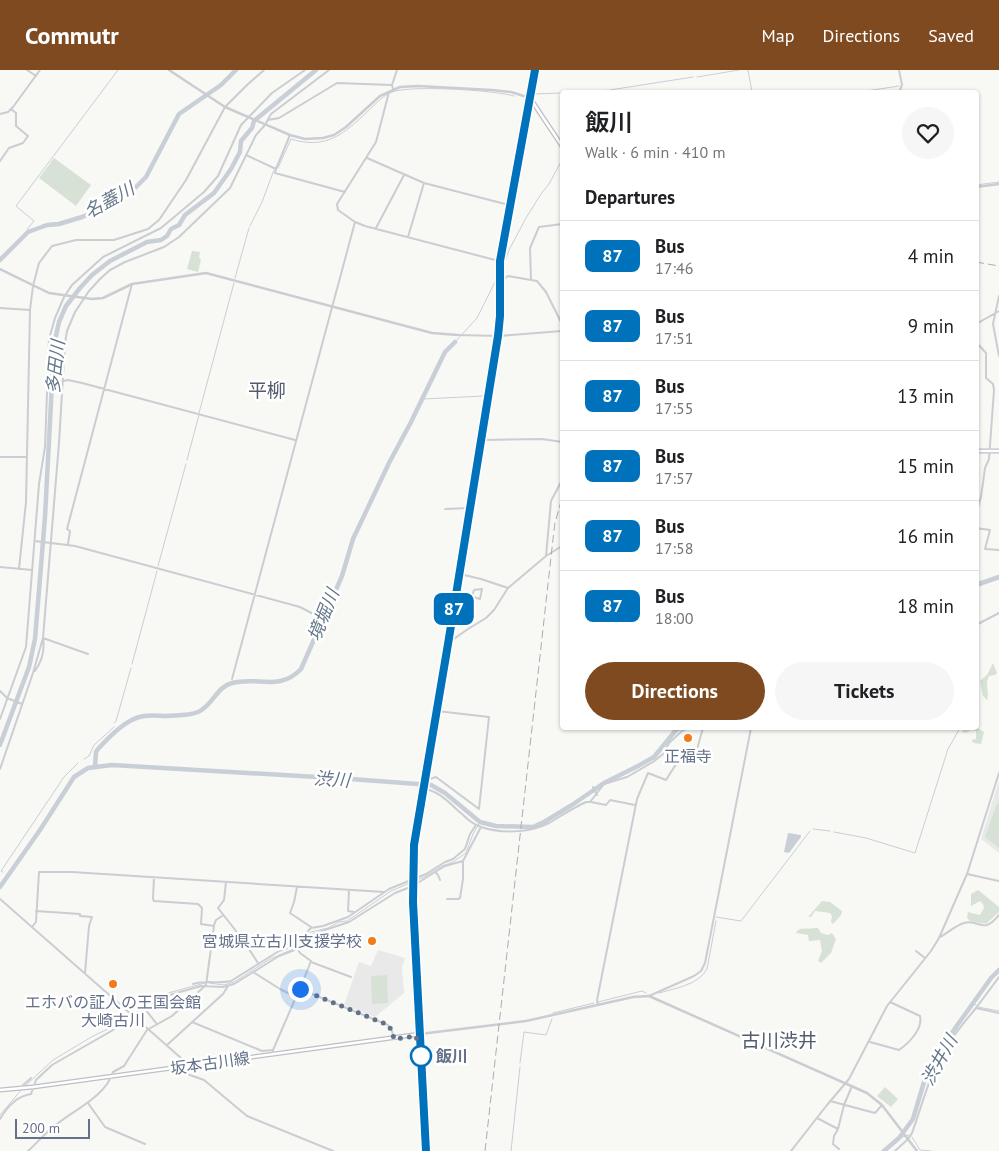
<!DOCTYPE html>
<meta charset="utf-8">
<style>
:root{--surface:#fff;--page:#f6f6f6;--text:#202124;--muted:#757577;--line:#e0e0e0;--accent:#7f4a20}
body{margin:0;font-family:"PT Sans","Noto Sans JP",sans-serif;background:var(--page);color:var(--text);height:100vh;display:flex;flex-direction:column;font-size:19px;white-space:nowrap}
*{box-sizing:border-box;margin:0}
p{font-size:16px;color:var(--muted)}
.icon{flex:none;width:28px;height:28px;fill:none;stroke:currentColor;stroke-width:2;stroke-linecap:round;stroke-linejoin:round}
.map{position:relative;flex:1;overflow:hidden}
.side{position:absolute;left:560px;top:20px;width:419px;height:640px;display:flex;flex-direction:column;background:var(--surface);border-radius:5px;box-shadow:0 1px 4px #0004}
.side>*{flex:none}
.badge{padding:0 10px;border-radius:8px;font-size:18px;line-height:32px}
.scale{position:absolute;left:15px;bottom:12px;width:75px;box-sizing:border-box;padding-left:5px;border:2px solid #647189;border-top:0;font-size:14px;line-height:18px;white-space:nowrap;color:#647189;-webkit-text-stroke:4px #fff;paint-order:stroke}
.you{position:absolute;width:25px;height:25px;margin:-12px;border:4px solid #fff;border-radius:50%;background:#1a73e8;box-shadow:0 0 0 8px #1a73e833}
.map>.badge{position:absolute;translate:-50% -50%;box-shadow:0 0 0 2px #fff}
h2{padding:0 25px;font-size:19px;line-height:45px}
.round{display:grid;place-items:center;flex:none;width:52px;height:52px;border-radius:26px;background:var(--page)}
.summary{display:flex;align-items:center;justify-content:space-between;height:85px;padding:0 25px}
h1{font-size:24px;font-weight:600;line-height:38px}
.primary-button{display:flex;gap:10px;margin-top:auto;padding:10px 25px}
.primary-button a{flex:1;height:58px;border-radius:30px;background:var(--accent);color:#fff;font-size:20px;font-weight:600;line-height:58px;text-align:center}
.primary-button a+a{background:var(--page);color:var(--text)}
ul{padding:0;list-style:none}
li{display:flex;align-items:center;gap:15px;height:70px;padding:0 25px;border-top:1px solid var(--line)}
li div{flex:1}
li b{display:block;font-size:19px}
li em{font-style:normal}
li .badge{min-width:55px;font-weight:700;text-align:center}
header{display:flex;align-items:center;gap:30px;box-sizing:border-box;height:70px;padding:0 25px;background:var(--accent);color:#fff}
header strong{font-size:24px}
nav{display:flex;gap:28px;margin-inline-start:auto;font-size:18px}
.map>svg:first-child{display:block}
</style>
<header>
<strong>Commutr</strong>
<nav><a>Map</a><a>Directions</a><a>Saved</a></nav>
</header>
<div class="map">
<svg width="999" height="1081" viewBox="0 0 999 1081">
<rect width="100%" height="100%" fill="#f8f8f5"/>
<!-- built -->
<path fill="#e8e9e8" d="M999,710V783L981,769Z
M378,880L405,888L402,898L404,923L375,947L344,935L359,892L371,896Z"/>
<!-- green -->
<path fill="#d8e1d6" d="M54,88L91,115L76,136L39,108Z
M192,181L200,182L199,187L201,190L198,202L187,199Z
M993,593L997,603L995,605L989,606C984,617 990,620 987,630L983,626L980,611L987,605Z
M976,657L984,662L981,674L974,673L971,670L976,669V661L971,660L966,663L962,662L964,658Z
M997,733L999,734V778L985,767Z
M978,820L999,837V842L986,854L970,851L967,848L968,842L980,845L984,838L983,834L980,831L971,836V824Z
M822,831L830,832L842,841L841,845L833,854L831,852L832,846L830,843L815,841L811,847H808Z
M815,858H818L821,863L828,865L832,863L836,869L831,883L821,893L818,891L822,881L820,870L809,871L808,865L796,863C800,856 808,860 815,858Z
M387,905L388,933L372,934L371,906Z
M885,1017L898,1029L891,1037L877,1026Z"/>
<!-- water -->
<path fill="#c8cfd6" d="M788,763L801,765V767L789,783L784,782Z"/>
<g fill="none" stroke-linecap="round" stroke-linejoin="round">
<!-- stream -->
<path stroke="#c8cfd6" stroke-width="1" d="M748,0L752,22
M697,7L739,0
M610,20L693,7
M584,22H602L606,20
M860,22L899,16
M533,24L562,23
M278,98L291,69C326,80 344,64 368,41C376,34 382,26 392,22C410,15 494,20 514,26
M976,115L999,112
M250,156L262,132L274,100
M28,162V158L34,151L16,136L118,0
M501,200L509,180L526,148L541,124L549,114L562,90
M235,208L249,158
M455,272L477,248L498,206
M423,329L484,326
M199,343L234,213
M187,390L199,345
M158,496L186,394
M132,594L157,501
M114,653L116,651L131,598
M84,689L89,686L94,675L114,657
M813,759L830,761
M834,762L866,768L915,783L948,679L960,658
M3,802L1,801L64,707L78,693
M6,804L8,806
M716,847L741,851L810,761
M209,913L224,915L234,912L270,889L296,878L311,862L328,858L339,852L347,851L391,821L424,807L442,796L453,792L466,783L473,764L480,752
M659,923C676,918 698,915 707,899L716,851
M598,932L642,921L646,923
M973,934L976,935
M978,937L999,941
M553,943L594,933
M520,993L524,962L546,965L552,949
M25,1016L53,990L93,966L127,950L157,926L205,913
M0,1045L22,1019
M912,1067L920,1080L931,1081
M899,1068L909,1065
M511,1081L520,997"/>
<!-- river -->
<path stroke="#c8cfd6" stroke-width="4.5" d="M0,190L28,162L47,155L59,154L82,147L103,138L134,119L146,107L179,44L221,15L236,0
M976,515L999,507
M0,675L29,597L35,569L45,447L54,275L59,252L66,236L80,218L92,205L110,191L147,172L161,170L167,166L171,159L179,155L185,145L214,123L231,99L240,82L241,71L252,58L254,51L316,0
M95,696L96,682L98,679C109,667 127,648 144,646C152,645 160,646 167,646C177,645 188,646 198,642C213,636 216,617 232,613C258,606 279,622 301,599L342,506L353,469L389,393L411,352L445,282L455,272
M0,817L40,760L74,707L88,698L112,695L351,709L431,715L445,723L480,752L496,756L533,757L544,752L572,735L604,713L638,696L654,687L676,660L680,658
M884,1081L899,1068L913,1049L924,1012L938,984L956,957L991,908L999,900"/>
<defs>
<path id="secondary" d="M530,28L562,76
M976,381H999
M0,1020L33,1017L420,964"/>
<path id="trunk" d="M426,1081L413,832L414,775L448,573L498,266L500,246L499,191L535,0"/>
</defs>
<!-- secondary casing -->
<use href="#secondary" stroke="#bcbfc6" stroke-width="5"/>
<!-- trunk casing -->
<use href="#trunk" stroke="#bcbec2" stroke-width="6"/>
<!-- minor -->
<path stroke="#cacdd1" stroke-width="2" d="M27,0L36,6
M392,15L397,0
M389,22L376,72L337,134L338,140L355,152L365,156L499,191
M899,22L902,15L899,0
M0,44L8,42L13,37L40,0
M268,50L279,48L337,13L392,15L393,19
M246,85L276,99L275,103L345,122
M367,88L424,113L509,135
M0,91L9,78L23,73L28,66L16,56V43L11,39
M276,99L290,65
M376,158L404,105
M408,167L424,113
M531,209L530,178L539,157L562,154
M500,212L508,206L537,211L546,222L562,254
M999,226L993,254L999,286
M0,238L30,240
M976,254L999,241
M976,262L977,254
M458,265L499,266L562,261
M976,272L986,283V308L993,314L994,320L989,389L985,398L981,427L976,444
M63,311L68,310L82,313L295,370
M483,370L542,369L562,372
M0,387H27
M445,439L470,438
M976,458L990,460L985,479L999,480
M35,471L75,476L300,537L319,547
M68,474L70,461L67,459L132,214
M546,486L551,431L562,410
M0,497L32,500
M19,499L26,432L30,240L33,216L39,193L52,176L76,170H114L148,159L159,150L186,110L225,37L247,15L264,0
M460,504L481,509L508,518
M457,522L480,529L482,519L474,520L472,526
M976,555L999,543
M448,573L468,559L486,548L494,540L508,518L546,486L562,476
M35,601C42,591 45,580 43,568L88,584
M232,609L355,152
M0,621L7,628L22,634
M0,649L26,577L39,414L45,377L49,269L55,248L64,227L72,215L103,187L161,158L204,122L218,106L241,55L272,23L305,0
M0,699L33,603L43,568L59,373L65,273L67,261L75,242L89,221L100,209L110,200L125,192L164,177L179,167L230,118L256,65L265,55L271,44L329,0
M426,709H430L436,707L479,739L489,647L437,641
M593,717L597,725
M424,719C440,721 450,734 462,744C467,749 474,755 481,757C502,764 529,763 549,753C561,746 573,738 586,732H590L604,714L627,707L653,692L663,684L669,673L682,661L688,658
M591,732L606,735L610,730L635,735
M435,802L445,796L463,791L481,757
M967,804L999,811
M226,812L224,830L218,838L243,870L258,893
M297,817L294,832L290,843L311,857
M349,820L348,841L354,842
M0,829L181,988L187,1004L204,1010L247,1046L333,1081
M447,829H458L460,828L463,809V791
M36,841L80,844V846L92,847L89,856L85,903
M214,855L216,850L222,846
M32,857L36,852L39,802H72L384,822
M940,867C948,863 956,855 964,853C980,848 982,866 999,845
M295,875L300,883L311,891L300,919L388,955L392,961L394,969
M916,881L925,888
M311,892L351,907
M253,902L280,919L296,927
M193,914C207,910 218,914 231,911L279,881L295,875L311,858L323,856L348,847L389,819L426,804L445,792L453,789L465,779L470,764L476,755
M649,926L694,906L701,901L705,893L751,658
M598,935L597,930L637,729L648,703L666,710L678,691L695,686L703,658
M976,938L999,907
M145,939L156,953
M192,952L262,981L273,980
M870,972L899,980C909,973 923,959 920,946L890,932
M167,975L223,924L228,916
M273,984V980L299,920
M20,1018L31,1008
M830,1031L875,1043L882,1035
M88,1033L105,1057L145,1074
M817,1048L838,1059
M0,1049C7,1037 17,1026 31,1024L36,1010L52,995L134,948L159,928L201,916L223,917L234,914L279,886L297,879L313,864L349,852L395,823L413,816L435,802L438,805L440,810
M839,1079L833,1074L834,1066L838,1059L844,1035L852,1016
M28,1081C38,1072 46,1062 57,1054C74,1040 106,1026 113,1002L124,996L147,960L172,946L206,915L214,856L201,854L202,838L198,834L154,831L153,829L154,807
M791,1081L827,1035L849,1009L887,936L931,881L939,868L967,804L999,703
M895,1081L908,1069L912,1063C921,1039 927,1013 939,989C948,971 963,954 976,938L999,943"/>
<!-- tertiary -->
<path stroke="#cacdd1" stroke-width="2.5" d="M169,0L225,37L290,65L305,69L323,68L334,65L346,57L380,26L400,17L418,16L492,20L511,22L530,28
M976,117L999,114
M0,199L49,223L92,229L103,228L132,214L206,203L432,263L458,265
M420,964L526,951L633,927L649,926L867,1023L882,1035L917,1081"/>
<!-- secondary -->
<use href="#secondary" stroke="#fff" stroke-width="2.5"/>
<!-- trunk -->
<use href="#trunk" stroke="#fff" stroke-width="4"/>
<!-- rail -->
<path stroke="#a9aeb5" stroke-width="1" stroke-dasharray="8 4" stroke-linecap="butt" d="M976,192L999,196
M485,1081L553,469L555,453L562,428"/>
</g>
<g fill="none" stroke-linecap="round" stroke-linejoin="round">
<defs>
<path id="line" d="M426,1081L413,832L414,775L448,574L498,266L500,246V191L535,0"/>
</defs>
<!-- line casing -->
<use href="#line" stroke="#fff" stroke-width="11"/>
<!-- line -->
<use href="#line" stroke="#0072bc" stroke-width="8"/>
<!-- walk -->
<path stroke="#647189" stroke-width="5" stroke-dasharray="0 9" d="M300,919L388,955L392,961L394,969L416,966L421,986"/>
</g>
<!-- markers -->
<g fill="#f37b1a" stroke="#fff" stroke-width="2">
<circle cx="688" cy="668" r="5"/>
<circle cx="372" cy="871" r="5"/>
<circle cx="113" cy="914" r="5"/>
</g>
<circle fill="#fff" stroke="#0072bc" stroke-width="2.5" cx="421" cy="986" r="10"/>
<g text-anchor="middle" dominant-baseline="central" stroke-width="5" stroke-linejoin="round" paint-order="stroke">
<!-- poi labels -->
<g font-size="16" fill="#647189" stroke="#fff">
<text x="688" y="686">正福寺</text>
<text x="362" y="871" text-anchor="end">宮城県立古川支援学校</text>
<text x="113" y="932">エホバの証人の王国会館<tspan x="113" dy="18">大崎古川</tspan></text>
</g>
<!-- stop labels -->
<g font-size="16" font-weight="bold" fill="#647189" stroke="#fff" text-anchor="start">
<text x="436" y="986">飯川</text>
</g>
<!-- street labels -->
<g font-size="16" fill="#647189" stroke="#fff">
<text transform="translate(210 993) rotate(-8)">坂本古川線</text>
</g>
<!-- water labels -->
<g font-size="18" font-style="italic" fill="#65798b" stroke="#fff">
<text transform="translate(109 130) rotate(-29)">名蓋川</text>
<text transform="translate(55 297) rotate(-84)">多田川</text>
<text transform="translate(323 545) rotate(-68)">境堀川</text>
<text transform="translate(332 709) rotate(4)">渋川</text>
<text transform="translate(939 990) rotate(-61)">渋井川</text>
</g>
<!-- quarter labels -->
<g font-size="19" fill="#535c6d" stroke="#fff">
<text x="267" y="320">平柳</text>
<text x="779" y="970">古川渋井</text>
</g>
</g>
</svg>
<div class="scale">200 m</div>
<div class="you" style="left:300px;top:919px"></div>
<b class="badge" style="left:454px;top:539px;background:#0072bc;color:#fff">87</b>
<section class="side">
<div class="summary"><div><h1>飯川</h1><p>Walk · 6 min · 410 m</p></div><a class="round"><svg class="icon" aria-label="heart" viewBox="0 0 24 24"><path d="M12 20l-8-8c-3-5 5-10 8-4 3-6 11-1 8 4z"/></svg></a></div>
<h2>Departures</h2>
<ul>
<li><span class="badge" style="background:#0072bc;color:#fff">87</span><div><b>Bus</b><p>17:46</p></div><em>4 min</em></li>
<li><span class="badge" style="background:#0072bc;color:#fff">87</span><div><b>Bus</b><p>17:51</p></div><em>9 min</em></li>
<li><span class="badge" style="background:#0072bc;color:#fff">87</span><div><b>Bus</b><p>17:55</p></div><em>13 min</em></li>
<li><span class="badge" style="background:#0072bc;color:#fff">87</span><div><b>Bus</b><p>17:57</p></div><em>15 min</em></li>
<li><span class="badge" style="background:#0072bc;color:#fff">87</span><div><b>Bus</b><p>17:58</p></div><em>16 min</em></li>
<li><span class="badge" style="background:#0072bc;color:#fff">87</span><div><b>Bus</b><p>18:00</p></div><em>18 min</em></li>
</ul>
<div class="primary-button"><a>Directions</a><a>Tickets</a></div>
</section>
</div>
